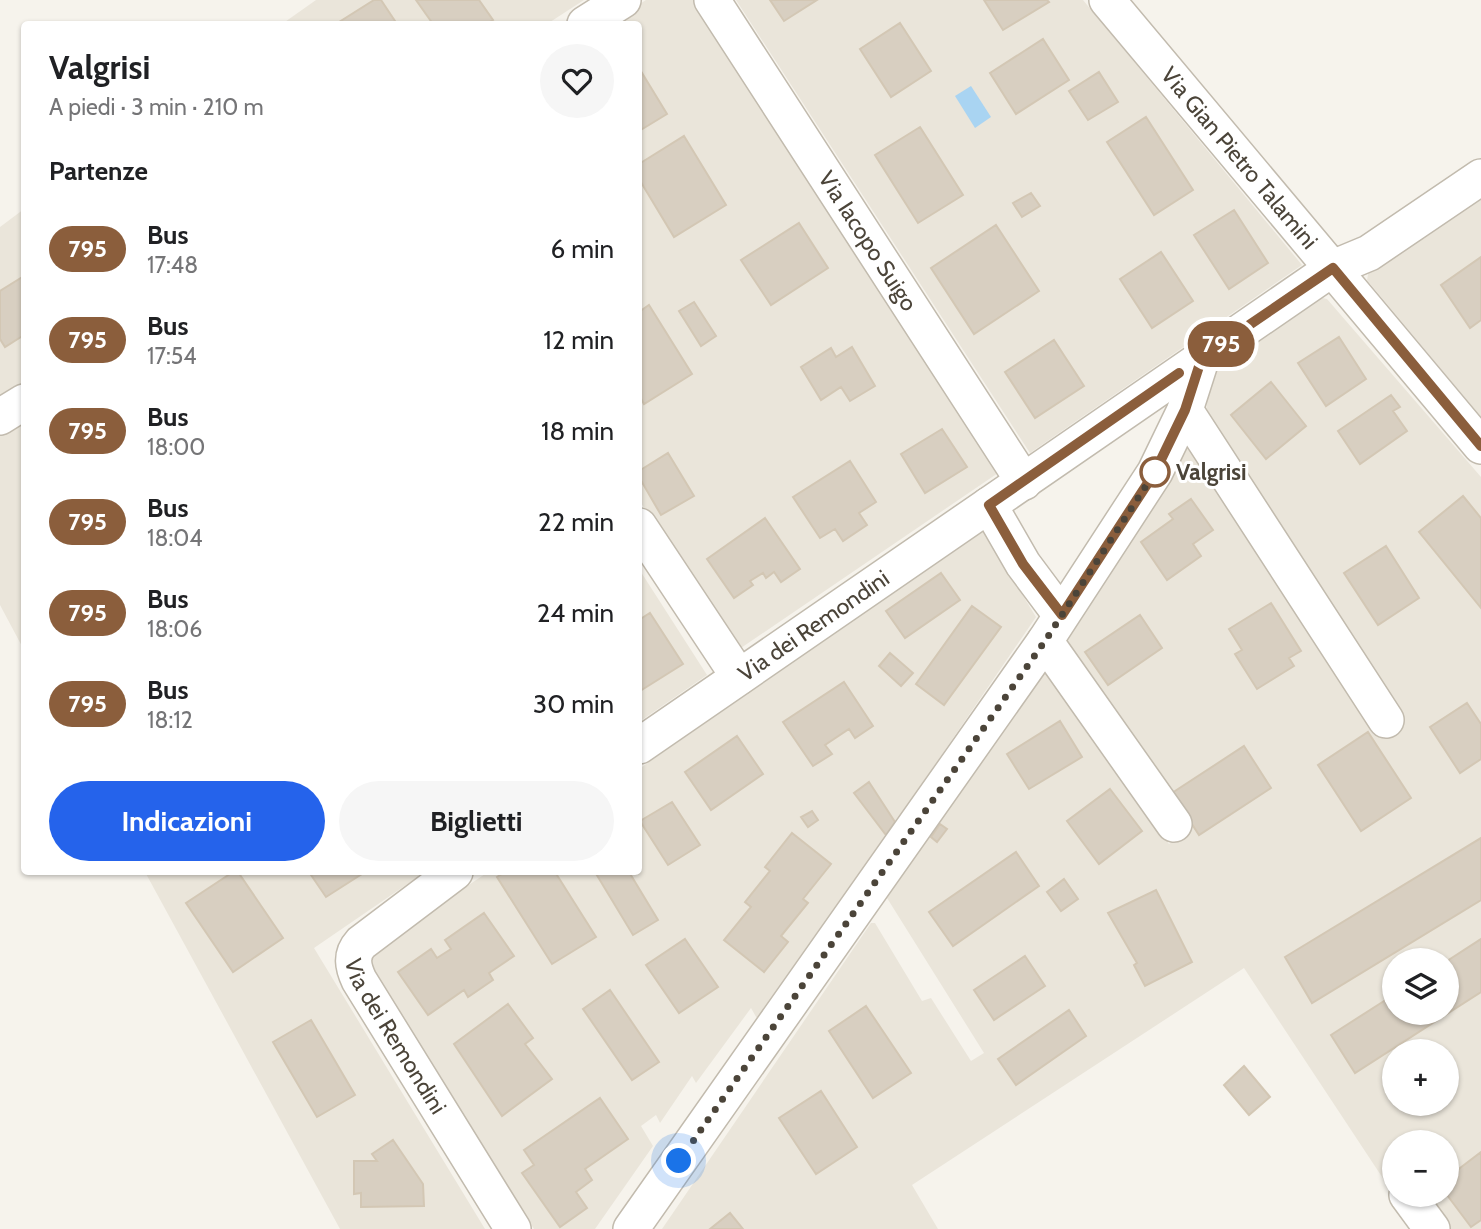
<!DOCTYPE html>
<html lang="it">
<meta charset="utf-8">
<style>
:root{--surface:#fff;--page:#f6f6f6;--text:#202124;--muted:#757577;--accent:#2563eb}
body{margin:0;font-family:Cabin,sans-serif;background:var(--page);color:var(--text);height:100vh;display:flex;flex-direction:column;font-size:26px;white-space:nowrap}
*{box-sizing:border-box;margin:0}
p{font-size:23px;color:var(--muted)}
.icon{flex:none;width:38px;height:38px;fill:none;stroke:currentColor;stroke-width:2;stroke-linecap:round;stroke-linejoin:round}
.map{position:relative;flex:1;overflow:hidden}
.sheet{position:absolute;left:21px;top:21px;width:621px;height:854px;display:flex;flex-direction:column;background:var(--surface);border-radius:7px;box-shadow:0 2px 5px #0004}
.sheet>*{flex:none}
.badge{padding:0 14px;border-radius:23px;font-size:24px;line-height:46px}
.tools{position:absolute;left:1382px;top:948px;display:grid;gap:14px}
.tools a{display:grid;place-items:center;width:77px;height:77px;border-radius:50%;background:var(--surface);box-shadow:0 2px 5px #0004;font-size:35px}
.you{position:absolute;width:35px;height:35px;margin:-18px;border:5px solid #fff;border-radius:50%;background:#1a73e8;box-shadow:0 0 0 10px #1a73e833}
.map>.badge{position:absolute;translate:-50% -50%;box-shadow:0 0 0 4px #fff}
h2{padding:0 28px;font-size:26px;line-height:63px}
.round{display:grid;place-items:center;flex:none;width:74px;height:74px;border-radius:37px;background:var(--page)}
.headline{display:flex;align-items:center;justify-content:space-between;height:119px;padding:0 28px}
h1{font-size:33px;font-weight:800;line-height:52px}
.action{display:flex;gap:14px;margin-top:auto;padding:14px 28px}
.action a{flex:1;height:80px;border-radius:42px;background:var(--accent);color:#fff;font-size:28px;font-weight:800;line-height:80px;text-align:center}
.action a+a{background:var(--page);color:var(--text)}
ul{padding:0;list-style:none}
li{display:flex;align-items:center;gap:21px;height:91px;padding:0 28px}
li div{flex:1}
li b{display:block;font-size:26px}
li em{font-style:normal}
li .badge{min-width:77px;font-weight:700;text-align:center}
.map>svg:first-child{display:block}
</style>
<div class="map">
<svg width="1481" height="1229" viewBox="0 0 1481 1229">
<rect width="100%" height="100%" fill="#f6f3ec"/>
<!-- residential -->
<path fill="#eae5da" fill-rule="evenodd" d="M316,0H584L547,24H282Z
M646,0H693L998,473L738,650L639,500V24H609Z
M736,0H1083L1302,265L1030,453Z
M1481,186V417L1367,280L1371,259Z
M24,209V394L0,408V227Z
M1318,297L1327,299L1481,477V1229H1449L1424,1195H1447V1143H1395V1186L1390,1189L1244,968L912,1185L938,1229H662L871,923H875L922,1001L931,998L971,1061L984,1053L887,898L1047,665L1169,844L1188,832L1063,639L1206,417L1208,374ZM1395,961H1447V1013H1395ZM1395,1052H1447V1104H1395Z
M24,411V650L0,605V426Z
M983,530L1036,617L759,1022L751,1008L696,1083L692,1076L660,1123L656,1115L641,1126L653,1146L595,1229H534L364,965L371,951L488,872H639V769Z
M639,569L707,675L639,722Z
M145,872H416L419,876L314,948L485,1229H340Z"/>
<!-- water -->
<path fill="#a9d4f2" d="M971,86L991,117L975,128L955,96Z"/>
<!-- building -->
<path fill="#d8cfc1" stroke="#d3c7b4" stroke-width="2" d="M374,0H381L397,24H336Z
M416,0H479L493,20L486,24H433Z
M770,0H817L784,21Z
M984,0H1047L1049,2L1003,30Z
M900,23L931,71L891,97L860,49Z
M1043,39L1069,80L1016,114L990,73Z
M639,68L667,114L639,131Z
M1099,72L1118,102L1088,120L1069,91Z
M1146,117L1193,190L1154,215L1107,142Z
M920,127L963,195L918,223L875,155Z
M684,136L726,205L674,237L639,179V164Z
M1031,193L1040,206L1022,217L1013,203Z
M1234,210L1268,263L1229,289L1194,235Z
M799,223L828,268L771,305L741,260Z
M996,225L1039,291L974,334L931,268Z
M1161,252L1193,301L1152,328L1120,279Z
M1481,257V320L1470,328L1441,285Z
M24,276V335L5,347L0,339V291Z
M694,302L716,336L701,346L679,311Z
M649,305L692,374L644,404L639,395V312Z
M1339,337L1366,379L1326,406L1298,363Z
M1054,340L1084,386L1035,418L1005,372Z
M852,347L875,386L850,401L841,387L821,400L801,367L831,348L836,357Z
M1271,382L1306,426L1266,459L1231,415Z
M1391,395L1400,407L1393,411L1407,431L1360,464L1338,431Z
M942,429L967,467L925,493L901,454Z
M668,453L694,496L661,515L639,477V471Z
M850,461L876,502L859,513L867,525L843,541L835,529L820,538L793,497Z
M1463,496L1481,518V608L1419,532Z
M1191,499L1213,530L1193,544L1201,556L1167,580L1141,542L1173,519L1169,514Z
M765,518L800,569L781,582L774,572L766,578L763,573L750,581L753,585L734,598L707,559Z
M1386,546L1419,598L1378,625L1344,573Z
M941,573L960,600L905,638L886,611Z
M1271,603L1301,651L1289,658L1294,666L1257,689L1235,654L1242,650L1229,629Z
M972,606L1001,627L944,705L916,684Z
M650,613L683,664L640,691L639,620Z
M1140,615L1162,648L1108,685L1085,652Z
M890,653L913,673L901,686L879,666Z
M844,682L873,726L855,738L849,729L825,745L832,754L813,766L783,722Z
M1467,703L1481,724V759L1460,773L1430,727Z
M1060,721L1082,757L1029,789L1007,754Z
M1368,732L1411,798L1361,831L1318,765Z
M737,736L763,774L711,810L685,772Z
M1244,746L1271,788L1199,835L1172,793Z
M869,782L895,822L886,835L854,793Z
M1110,789L1142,831L1099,864L1067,821Z
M672,802L700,845L668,865L640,821Z
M812,811L818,820L808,827L801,817Z
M940,824L947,829L937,842L931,837Z
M792,833L831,864L803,899L808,903L781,936L788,942L764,972L724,940L751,907L745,902L770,871L765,867Z
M1481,838V900L1312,1003L1285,957Z
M1016,852L1039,886L953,946L929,912Z
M233,872H238L283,938L233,972L186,903Z
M309,872H365L326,897Z
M505,872H555L596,937L552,964L497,877Z
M595,872H629L658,920L633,935Z
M1064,879L1078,899L1061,911L1047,892Z
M1156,890L1192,962L1145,986L1134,965L1137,963L1108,913Z
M484,913L514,956L489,973L493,980L468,997L464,990L428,1015L398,972L431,949L437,958L451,949L445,940Z
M685,939L718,987L679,1013L646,965Z
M1481,939V992L1355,1073L1331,1035L1395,994V1013H1447V961Z
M1025,956L1045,986L994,1020L974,990Z
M610,990L659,1062L632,1080L583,1009Z
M508,1004L533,1038L525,1044L552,1079L502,1116L454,1044Z
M866,1006L911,1073L873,1098L829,1031Z
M1069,1010L1086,1036L1016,1085L998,1059Z
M311,1020L355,1095L317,1117L273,1042Z
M1244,1066L1270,1097L1249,1115L1224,1085Z
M821,1091L857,1147L816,1174L779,1118Z
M600,1098L628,1139L585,1169L592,1180L576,1192L587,1208L560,1227L522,1173L534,1165L524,1150Z
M393,1140L423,1184L424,1206L361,1207V1193L354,1194V1161H377L372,1154Z
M1481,1152V1220L1471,1227L1447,1195V1178Z
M730,1213L743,1229H710Z"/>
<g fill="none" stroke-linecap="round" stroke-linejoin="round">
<defs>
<g id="minor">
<path id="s1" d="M712,0L1024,482"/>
<path id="s2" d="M1107,0L1481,446"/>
<path d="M585,24L623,0"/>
<path d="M1185,410L1386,720"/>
<path d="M0,417L24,402"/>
<path d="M989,505L1023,564L1061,615"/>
<path d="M639,526L739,677"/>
<path d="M1045,641L1174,824"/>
<path id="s3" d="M639,746L1333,268L1369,253L1481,177"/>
<path id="s4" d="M455,872L361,943C350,955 353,967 359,980L513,1229"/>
<path d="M1407,1195L1432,1229"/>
<path d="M631,1229L1045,641L1155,472L1185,410L1202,357"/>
</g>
</defs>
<!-- minor casing -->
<use href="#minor" stroke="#c2bbae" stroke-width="38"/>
<!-- minor -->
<use href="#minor" stroke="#fff" stroke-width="35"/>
</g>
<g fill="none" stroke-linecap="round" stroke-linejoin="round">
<defs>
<path id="line" d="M1179,373L989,505L1023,564L1062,615L1155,472L1185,410L1202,357L1333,268L1481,446"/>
</defs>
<!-- line casing -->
<use href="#line" stroke="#fff" stroke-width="16"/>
<!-- line -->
<use href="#line" stroke="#8b5e3c" stroke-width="10"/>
<!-- walk -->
<path stroke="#4b4439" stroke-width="7" stroke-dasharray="0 12.6" d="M679,1161L1045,641L1155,472"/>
</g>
<!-- markers -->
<circle fill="#fff" stroke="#8b5e3c" stroke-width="3.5" cx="1155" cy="472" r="14"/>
<g text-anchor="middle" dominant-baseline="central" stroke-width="6" stroke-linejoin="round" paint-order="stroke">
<!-- street labels -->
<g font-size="23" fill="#4b4439" stroke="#fff">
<text stroke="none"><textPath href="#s2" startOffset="206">Via Gian Pietro Talamini</textPath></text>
<text stroke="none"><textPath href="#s1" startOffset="287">Via Iacopo Suigo</textPath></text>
<text stroke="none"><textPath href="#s3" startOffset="212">Via dei Remondini</textPath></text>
<text stroke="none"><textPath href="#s4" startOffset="224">Via dei Remondini</textPath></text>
</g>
<!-- stop labels -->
<g font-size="23" font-weight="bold" fill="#4b4439" stroke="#fff" text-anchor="start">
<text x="1176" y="472">Valgrisi</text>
</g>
</g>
</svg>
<div class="tools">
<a><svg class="icon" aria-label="layers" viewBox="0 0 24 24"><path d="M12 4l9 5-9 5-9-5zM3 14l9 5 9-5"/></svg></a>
<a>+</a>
<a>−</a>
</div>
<div class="you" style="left:679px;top:1161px"></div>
<b class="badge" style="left:1221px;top:344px;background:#8b5e3c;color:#fff">795</b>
<section class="sheet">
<div class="headline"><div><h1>Valgrisi</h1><p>A piedi · 3 min · 210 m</p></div><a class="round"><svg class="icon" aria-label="heart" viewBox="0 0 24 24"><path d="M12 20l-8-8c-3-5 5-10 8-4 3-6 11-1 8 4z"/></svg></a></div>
<h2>Partenze</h2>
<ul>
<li><span class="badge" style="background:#8b5e3c;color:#fff">795</span><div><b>Bus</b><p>17:48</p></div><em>6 min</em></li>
<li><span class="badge" style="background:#8b5e3c;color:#fff">795</span><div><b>Bus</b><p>17:54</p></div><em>12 min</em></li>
<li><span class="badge" style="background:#8b5e3c;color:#fff">795</span><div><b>Bus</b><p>18:00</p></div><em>18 min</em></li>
<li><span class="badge" style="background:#8b5e3c;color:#fff">795</span><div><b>Bus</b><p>18:04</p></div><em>22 min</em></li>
<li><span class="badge" style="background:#8b5e3c;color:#fff">795</span><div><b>Bus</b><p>18:06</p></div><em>24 min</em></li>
<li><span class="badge" style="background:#8b5e3c;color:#fff">795</span><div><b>Bus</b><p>18:12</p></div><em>30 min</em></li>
</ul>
<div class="action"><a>Indicazioni</a><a>Biglietti</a></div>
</section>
</div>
